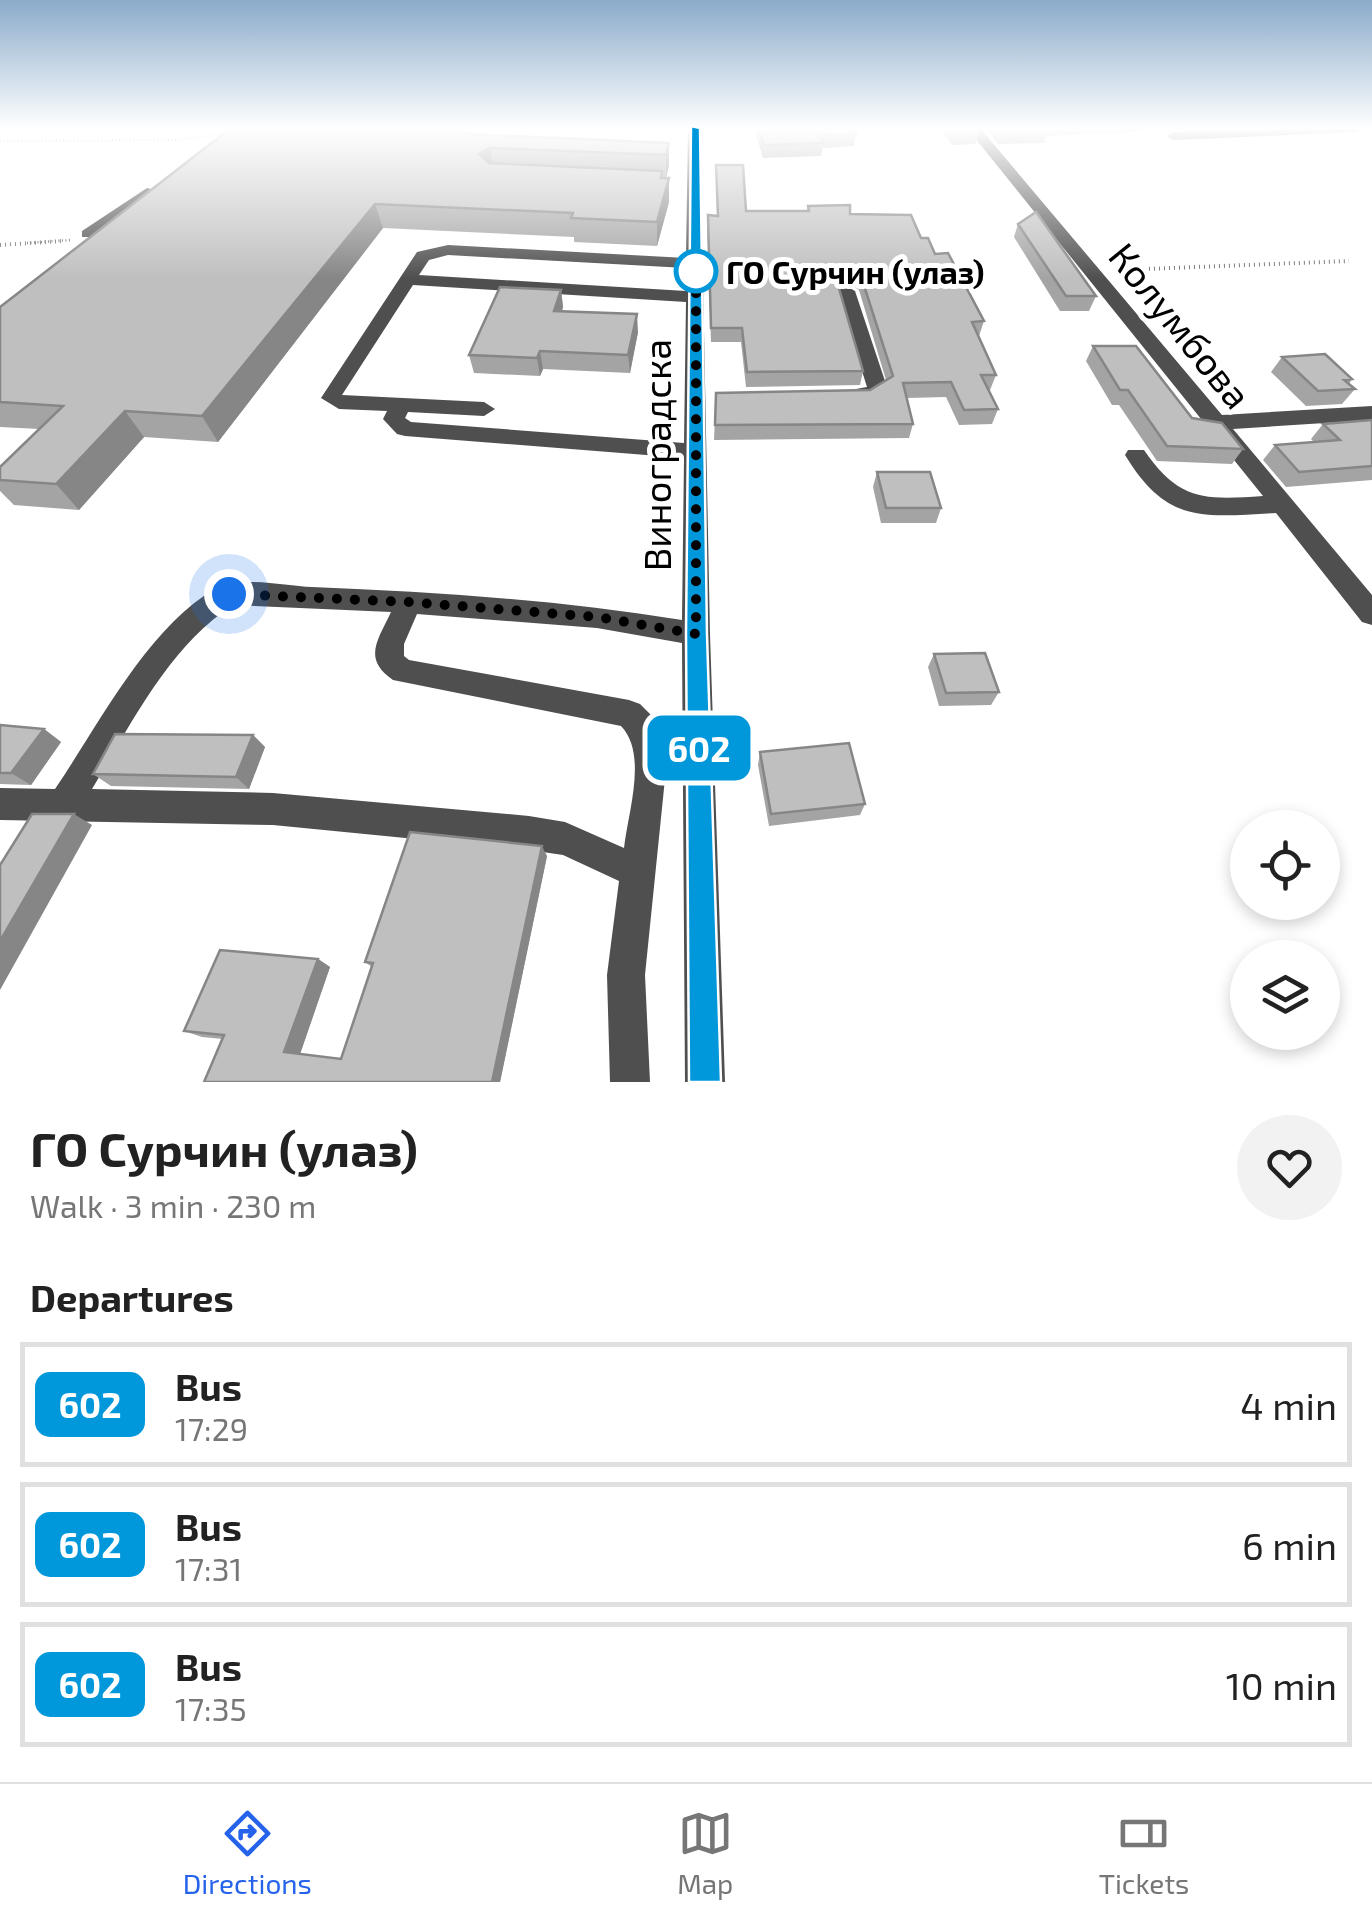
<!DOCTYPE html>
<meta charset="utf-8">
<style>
:root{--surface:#fff;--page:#f2f2f2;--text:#222;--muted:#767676;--line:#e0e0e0;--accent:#2563eb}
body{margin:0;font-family:"Exo 2",sans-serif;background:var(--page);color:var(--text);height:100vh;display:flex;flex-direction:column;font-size:38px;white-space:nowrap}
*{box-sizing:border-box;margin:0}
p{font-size:32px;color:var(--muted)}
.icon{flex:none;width:55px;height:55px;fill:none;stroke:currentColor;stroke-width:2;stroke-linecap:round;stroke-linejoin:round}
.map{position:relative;height:1082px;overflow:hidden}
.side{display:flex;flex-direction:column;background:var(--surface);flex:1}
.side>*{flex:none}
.badge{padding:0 20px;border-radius:15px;font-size:35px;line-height:65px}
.buttons{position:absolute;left:1230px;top:810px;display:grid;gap:20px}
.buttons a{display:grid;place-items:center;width:110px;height:110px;border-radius:50%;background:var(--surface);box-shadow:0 5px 15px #0003;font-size:50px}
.you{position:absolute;width:50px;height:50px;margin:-25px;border:8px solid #fff;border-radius:50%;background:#1a73e8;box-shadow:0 0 0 15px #1a73e833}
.map>.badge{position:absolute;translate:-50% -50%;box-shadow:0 0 0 5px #fff}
h2{padding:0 30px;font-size:38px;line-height:90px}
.round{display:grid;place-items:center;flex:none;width:105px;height:105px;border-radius:52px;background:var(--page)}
.headline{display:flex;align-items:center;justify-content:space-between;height:170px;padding:0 30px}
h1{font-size:48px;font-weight:700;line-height:75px}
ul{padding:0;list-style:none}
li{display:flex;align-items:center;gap:30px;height:125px;margin:0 20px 15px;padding:0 10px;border:5px solid var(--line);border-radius:0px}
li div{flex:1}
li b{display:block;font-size:38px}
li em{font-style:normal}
li .badge{min-width:110px;font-weight:700;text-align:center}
.menu{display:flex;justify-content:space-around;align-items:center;height:140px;border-top:2px solid var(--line);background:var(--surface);font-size:28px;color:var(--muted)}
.menu a{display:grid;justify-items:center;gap:5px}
.menu .on{color:var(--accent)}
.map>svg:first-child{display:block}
</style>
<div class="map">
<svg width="1372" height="1082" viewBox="0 0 1372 1082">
<rect width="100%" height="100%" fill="#fff"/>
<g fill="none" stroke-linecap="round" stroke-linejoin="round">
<!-- path-far1 -->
<path stroke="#717171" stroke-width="2.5" stroke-dasharray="1 2.5" stroke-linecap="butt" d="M0,141L177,140L228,133
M27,243L71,240"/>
<!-- path -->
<path stroke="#717171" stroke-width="4" stroke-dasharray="1 4" stroke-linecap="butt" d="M0,245L62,241
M1119,270L1349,261"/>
<!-- minor -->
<path fill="#4f4f4f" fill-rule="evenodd" d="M688,128H700L710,634L725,1082H685L682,643L597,628L417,614L404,644V656L409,660L629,700L640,704L656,720L667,759L645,975L650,1082H610L607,975L619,881L563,855L529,850L273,825L0,820V788L55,789C98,726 148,627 215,589C240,575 285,586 312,587C436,592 560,600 682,620L684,458L405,436L397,434L383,419L387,411L339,409L321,398L417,252L448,245L686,258ZM448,255L686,268V291L419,275L429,260ZM413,285L686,302L684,443L411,422L405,418L408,412L484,416L495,409L484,402L342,395ZM233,605L391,612C378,640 362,659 393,680L621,726C648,754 628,812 624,848L565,822L529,816L273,793L92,789C130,726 169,646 233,605Z
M967,128H980L1222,415L1372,406V420L1233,429L1372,595V625L1362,622L1276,513C1202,517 1167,524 1125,455L1128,450H1144C1179,501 1204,500 1263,496Z
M1274,128H1362L1356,132L1173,140L1166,136L1173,132Z
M147,188L159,191L94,237H82V231Z
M846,286L855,291L887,387L879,399L852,403L842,396L845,391L867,387L837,291Z"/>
</g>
<!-- wall -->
<path fill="#a4a4a4" d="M459,128L460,132L467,134L669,143V165L666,178L669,202L657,246L574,242V237L383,228L218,442L144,437L79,510L14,505L0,491V480L39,429L0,427V307Z
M754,128H816L822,141L819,128H853L856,134L854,146L823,148V145L821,156L763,158Z
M935,128H980L975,144L952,145L942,131H937Z
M985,128H1215L1046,136L1044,143L998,144Z
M808,206L850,214L921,238L935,254L984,321L979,336L996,375L990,390H988L998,409L992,424L959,425L946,397L907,398L913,424L909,438L714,440L716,393L870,390L886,380L859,290L848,283L839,288L863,371L860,385L746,387L741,342H711L707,229L717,216L746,211H807Z
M1018,224L1096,296L1089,311H1060L1014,237Z
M561,290L563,307L562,311L638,332L630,373L543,369L540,376L474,373L469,355Z
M1093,346L1192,418L1243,449L1232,464L1157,461L1119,405H1112L1086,361Z
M1282,357L1352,379L1349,384L1355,389L1342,404L1306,406L1271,372Z
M1372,420V480L1286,487L1263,460L1275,445L1314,442L1311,439L1323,424Z
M877,472L941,508L936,523H881L873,487Z
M934,654L999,692L991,705L939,706L928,667Z
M0,725L44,729L61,742L31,785L0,784Z
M253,735L265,747L249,789L111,786L93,774Z
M760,752L865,804L860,815L769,826L758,765Z
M547,856L500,1082H204L223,1039L202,1037L184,1031L318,959L330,967L300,1054L341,1059L372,967L365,962Z"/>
<!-- shaded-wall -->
<path fill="#868686" d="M669,143V165L666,178V155Z
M490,148L494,170L479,154Z
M669,178V202L657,246V222Z
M375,204L383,228L218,442L202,416Z
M850,269L848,283L833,292L836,278Z
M561,290L563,307L556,328L554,311Z
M637,314L638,332L630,373L628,355Z
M540,351L543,369L540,376L537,358Z
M125,411L144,437L79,510L56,484Z
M44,729L61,742L31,785L11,773Z
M253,735L265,747L249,789L236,777Z
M74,814L92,825L0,990V941Z
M542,846L547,856L500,1082H492Z
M318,959L330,967L299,1057L284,1052Z"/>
<!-- building -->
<path fill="#bfbfbf" stroke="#868686" stroke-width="2.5" d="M231,128H459V131L467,134L669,143L666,155L490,148L479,154L489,163L662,171L661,178H669L657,222L571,218L573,213L375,204L202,416L125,411L56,484L0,480V467L63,406L0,402V307Z
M758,128H816L823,143L764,145Z
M823,128H853L856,134L825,135Z
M716,165H743L746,211H809L808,206L850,205V214L911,215L921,238H928L935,254L948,253L984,321L972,322L996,375H981L998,409L964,410L951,382L903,383L913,424L715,425L716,393L870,390L893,376L861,276L850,269L836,278L863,371L747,372L742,328H711L708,215L718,216Z
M1036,212L1096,296H1066L1018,224Z
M500,287L561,290L554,311L637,314L628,355L540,351L537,358L469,355Z
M1093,346H1136L1192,418L1222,423L1243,449L1167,446L1128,390H1120Z
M1325,354L1352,379L1344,380L1355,389L1318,391L1282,357Z
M1372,420V466L1299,472L1275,445L1340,440L1323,424Z
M877,472H930L941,508H886Z
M985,653L999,692L946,693L934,654Z
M0,725L44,729L11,773H0Z
M115,734L253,735L236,777L93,774Z
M849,743L865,804L771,814L760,752Z
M32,814H74L0,941V865Z
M410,832L542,846L492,1082H204L224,1035L184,1031L220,950L318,959L284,1052L341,1059L373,963L365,962Z"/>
<!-- sky -->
<linearGradient id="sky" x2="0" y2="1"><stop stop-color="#8aabca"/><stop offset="0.46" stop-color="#fff"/><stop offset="1" stop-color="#fff" stop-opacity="0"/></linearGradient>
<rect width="1372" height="279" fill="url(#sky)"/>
<!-- line -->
<path fill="#0098da" stroke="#fff" stroke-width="2.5" d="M691,126L700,128L707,634L721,1082H689L686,634Z"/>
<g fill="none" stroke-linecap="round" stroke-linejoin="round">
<!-- walk -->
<path stroke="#000" stroke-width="10" stroke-dasharray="0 18" d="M229,594L408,602L597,617L696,634V271"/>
</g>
<!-- markers -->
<circle fill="#fff" stroke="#0098da" stroke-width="5" cx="696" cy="271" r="20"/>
<g text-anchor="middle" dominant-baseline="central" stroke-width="10" stroke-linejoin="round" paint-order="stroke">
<!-- far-stop labels -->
<g font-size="32" font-weight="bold" fill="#000" stroke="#fff" text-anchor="start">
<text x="726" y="271">ГО Сурчин (улаз)</text>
</g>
<!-- street labels -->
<g font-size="38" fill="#000" stroke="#fff">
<text transform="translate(1181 325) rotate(51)">Колумбова</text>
<text transform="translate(656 455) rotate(-90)">Виноградска</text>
</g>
</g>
</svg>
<div class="buttons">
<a><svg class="icon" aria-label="locate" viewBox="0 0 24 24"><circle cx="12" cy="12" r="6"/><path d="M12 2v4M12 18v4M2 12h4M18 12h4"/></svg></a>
<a><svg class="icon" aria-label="layers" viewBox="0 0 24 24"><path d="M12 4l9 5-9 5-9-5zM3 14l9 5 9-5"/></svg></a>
</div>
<div class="you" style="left:229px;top:594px"></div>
<b class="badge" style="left:699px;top:748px;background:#0098da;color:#fff">602</b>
</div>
<section class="side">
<div class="headline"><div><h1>ГО Сурчин (улаз)</h1><p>Walk · 3 min · 230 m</p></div><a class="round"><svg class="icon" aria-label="heart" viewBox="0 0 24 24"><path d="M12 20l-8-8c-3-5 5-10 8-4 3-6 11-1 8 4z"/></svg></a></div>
<h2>Departures</h2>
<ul>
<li><span class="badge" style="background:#0098da;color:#fff">602</span><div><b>Bus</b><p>17:29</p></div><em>4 min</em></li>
<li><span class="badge" style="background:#0098da;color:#fff">602</span><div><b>Bus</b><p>17:31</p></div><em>6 min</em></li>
<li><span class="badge" style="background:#0098da;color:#fff">602</span><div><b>Bus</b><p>17:35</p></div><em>10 min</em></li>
</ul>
</section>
<nav class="menu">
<a class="on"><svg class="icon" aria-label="directions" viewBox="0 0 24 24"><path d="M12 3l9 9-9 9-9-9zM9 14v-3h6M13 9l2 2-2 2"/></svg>Directions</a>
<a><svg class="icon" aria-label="map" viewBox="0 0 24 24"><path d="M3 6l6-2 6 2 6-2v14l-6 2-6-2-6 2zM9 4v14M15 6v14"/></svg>Map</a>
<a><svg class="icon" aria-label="tickets" viewBox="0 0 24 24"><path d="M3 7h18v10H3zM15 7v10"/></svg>Tickets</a>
</nav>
